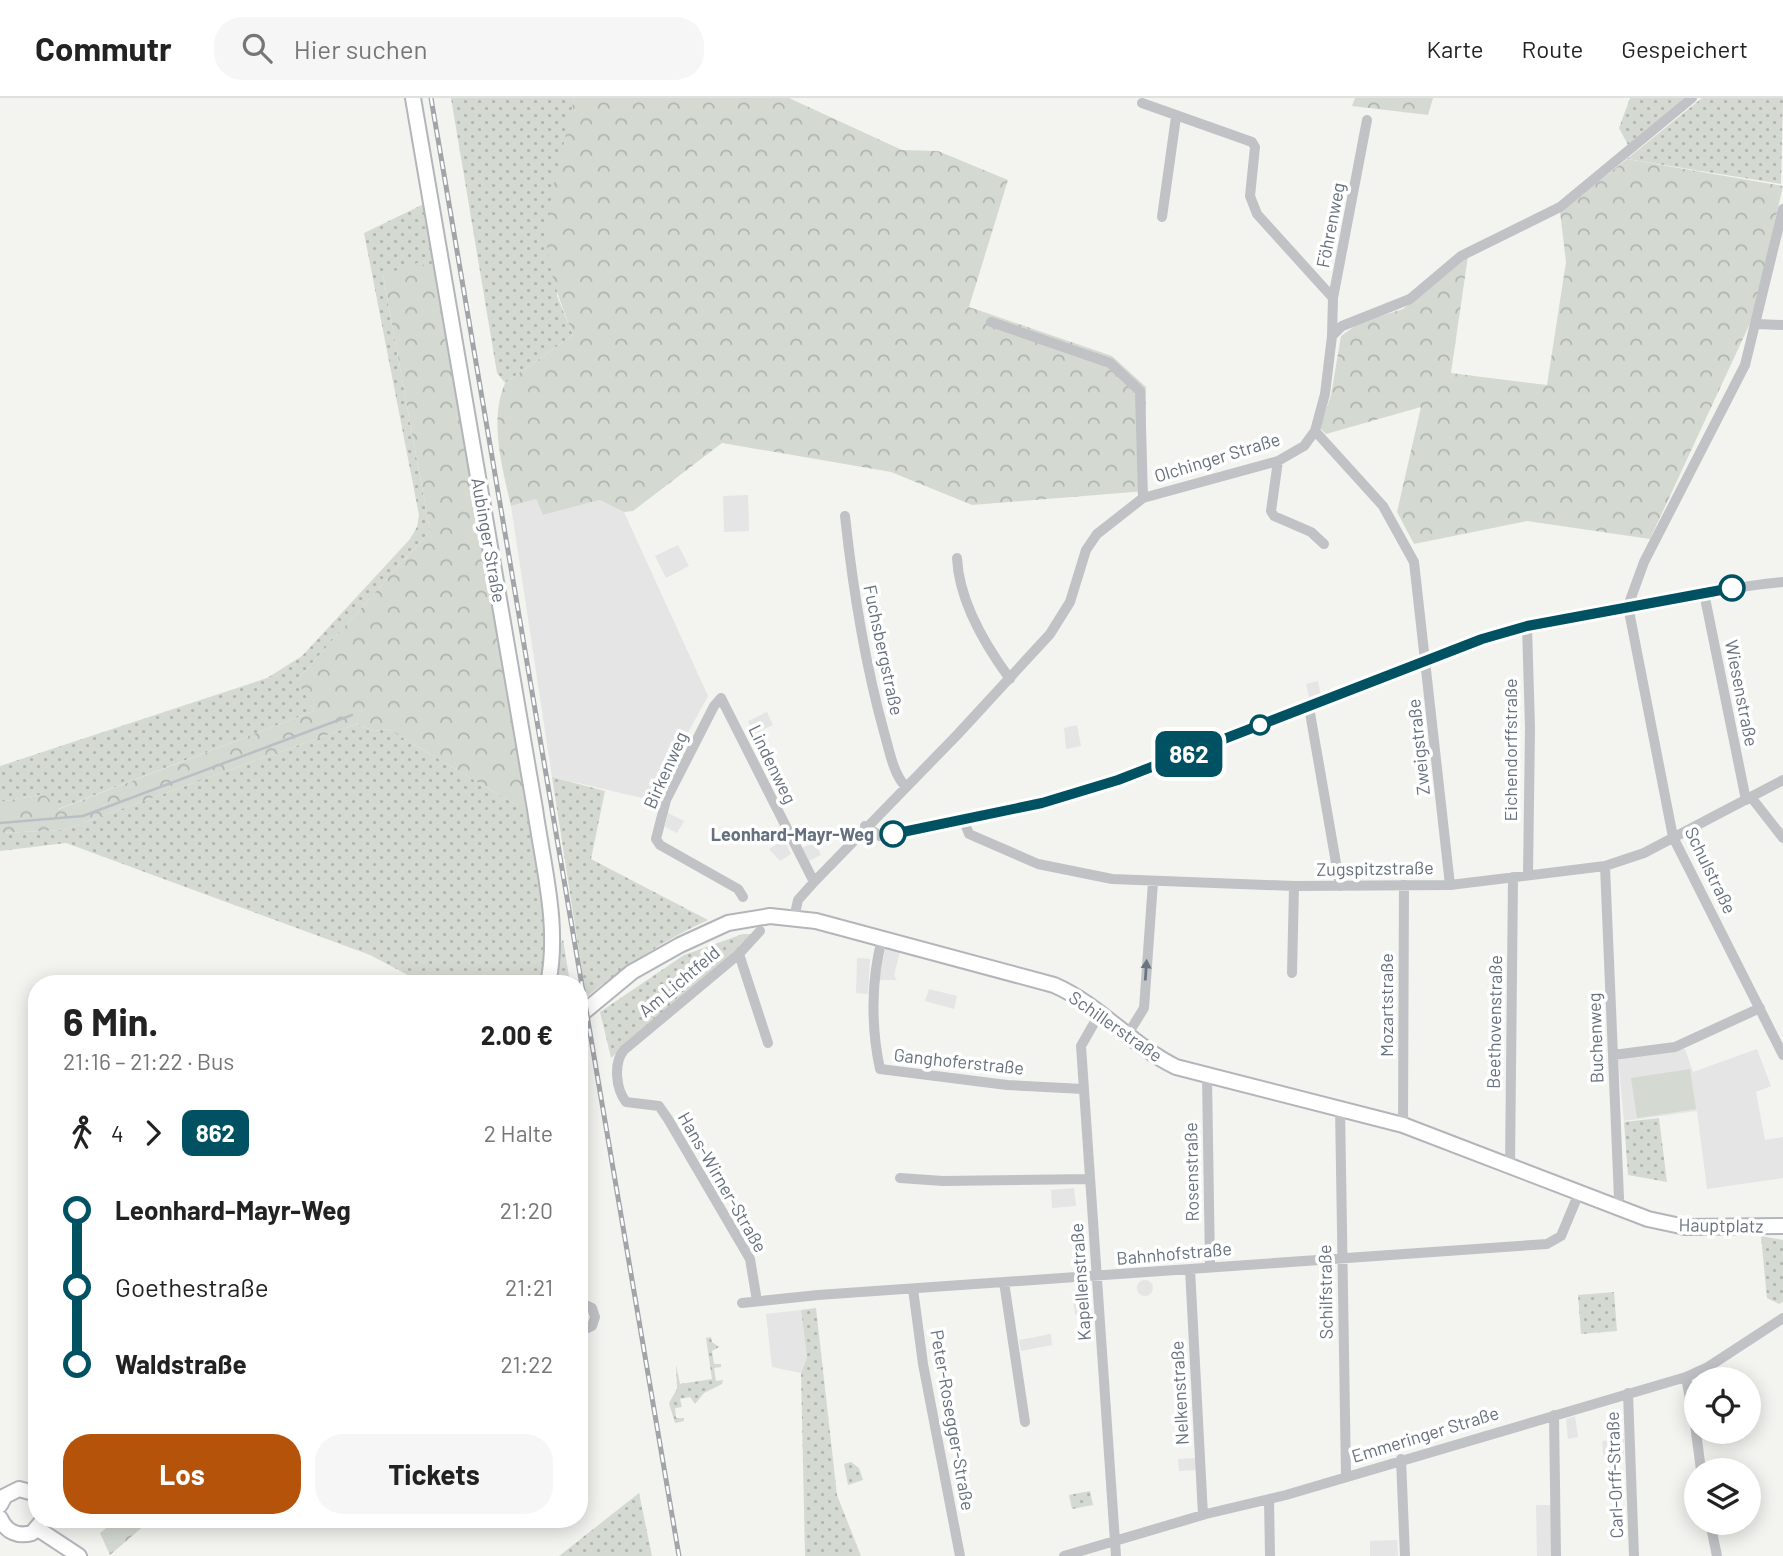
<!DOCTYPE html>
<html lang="de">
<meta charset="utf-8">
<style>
:root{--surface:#fff;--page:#f6f6f6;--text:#222;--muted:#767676;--line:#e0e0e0;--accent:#b45309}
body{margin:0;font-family:Barlow,sans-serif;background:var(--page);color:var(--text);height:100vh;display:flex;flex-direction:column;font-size:26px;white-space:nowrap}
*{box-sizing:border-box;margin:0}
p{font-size:23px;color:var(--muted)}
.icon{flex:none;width:38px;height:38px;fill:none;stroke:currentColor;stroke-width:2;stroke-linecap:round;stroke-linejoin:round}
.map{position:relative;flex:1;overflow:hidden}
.side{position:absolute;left:28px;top:877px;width:560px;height:553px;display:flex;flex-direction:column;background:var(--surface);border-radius:28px;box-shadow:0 4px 18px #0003}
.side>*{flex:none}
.badge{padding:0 14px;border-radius:10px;font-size:24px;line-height:46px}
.controls{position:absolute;left:1684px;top:1269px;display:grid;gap:14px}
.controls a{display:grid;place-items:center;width:77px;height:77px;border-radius:50%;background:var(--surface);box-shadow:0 4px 18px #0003;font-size:35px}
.map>.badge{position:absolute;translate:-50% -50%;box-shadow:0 0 0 4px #fff}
.legs{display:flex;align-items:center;gap:10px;height:77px;padding:0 35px;font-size:23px}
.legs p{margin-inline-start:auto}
.head{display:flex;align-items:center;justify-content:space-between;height:119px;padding:0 35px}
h1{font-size:38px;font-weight:700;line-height:52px}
.action{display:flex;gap:14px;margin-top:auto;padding:14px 35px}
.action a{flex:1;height:80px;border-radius:28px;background:var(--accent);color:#fff;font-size:28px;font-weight:700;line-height:80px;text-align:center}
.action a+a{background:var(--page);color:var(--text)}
ul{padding:0 35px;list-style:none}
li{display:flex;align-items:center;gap:24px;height:77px;font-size:26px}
li i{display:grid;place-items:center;width:10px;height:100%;margin:0 9px;background:currentColor}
li i::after{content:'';width:18px;height:18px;margin:-9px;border:5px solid;border-radius:50%;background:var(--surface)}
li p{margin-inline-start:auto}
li:first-child i{background:linear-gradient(#0000 50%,currentColor 0)}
li:last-child i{background:linear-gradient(currentColor 50%,#0000 0)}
header{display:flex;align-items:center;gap:42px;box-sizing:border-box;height:98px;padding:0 35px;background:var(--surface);border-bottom:2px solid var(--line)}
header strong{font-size:33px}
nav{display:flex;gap:38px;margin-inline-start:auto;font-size:24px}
.search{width:490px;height:63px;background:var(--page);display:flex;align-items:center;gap:18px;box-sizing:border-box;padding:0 24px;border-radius:28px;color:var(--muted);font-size:26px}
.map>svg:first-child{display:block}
</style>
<header>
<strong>Commutr</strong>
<div class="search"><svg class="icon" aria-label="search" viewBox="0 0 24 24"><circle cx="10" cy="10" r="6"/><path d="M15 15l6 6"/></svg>Hier suchen</div>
<nav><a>Karte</a><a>Route</a><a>Gespeichert</a></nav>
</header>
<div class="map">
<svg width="1783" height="1458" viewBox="0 0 1783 1458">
<defs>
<pattern id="grass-dots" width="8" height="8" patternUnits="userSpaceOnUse" patternTransform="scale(1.75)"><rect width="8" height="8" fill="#d4dad2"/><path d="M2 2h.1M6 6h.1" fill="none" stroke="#b0b5b0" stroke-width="1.8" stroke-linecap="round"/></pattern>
<pattern id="forest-crowns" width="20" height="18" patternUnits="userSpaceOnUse" patternTransform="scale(1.75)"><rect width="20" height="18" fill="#d4dad2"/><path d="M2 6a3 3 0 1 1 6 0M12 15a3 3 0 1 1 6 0" fill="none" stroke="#b0b5b0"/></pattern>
</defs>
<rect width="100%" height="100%" fill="#f3f4f0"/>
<!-- built -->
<path fill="#e4e5e4" d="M748,397L749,433L724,434L723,398Z
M536,401L543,417L600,402L624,414L708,598L651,702L552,679L511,408Z
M678,447L689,468L666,480L655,458Z
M1318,583L1321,599L1310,603L1306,586Z
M767,614L773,627L754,636L748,623Z
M1077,627L1081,648L1066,651L1064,630Z
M668,715L684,723L677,735L665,729Z
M784,742L791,756L780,763L769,751Z
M815,744L821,757L809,763L802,750Z
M885,850L900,854L894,877L897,882H879Z
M857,860L870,861L868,896L856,895Z
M929,891L957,898L954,911L925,903Z
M1685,951L1693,974L1757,951L1771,988L1756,994L1765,1042L1783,1039V1080L1707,1091L1697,1013L1624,1023L1618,959Z
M1074,1090L1076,1108L1052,1110L1051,1092Z
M1137 1190a8 8 0 1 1 16 0a8 8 0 1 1-16 0Z
M1089,1192L1092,1215L1075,1217L1072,1194Z
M801,1212L807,1259L801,1275L772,1269L766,1216Z
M1051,1236L1052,1247L1021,1253L1019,1242Z
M1575,1318L1578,1339L1568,1341L1566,1321Z
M1624,1341V1360L1604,1362L1602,1343Z
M1196,1360V1372L1179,1373L1178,1361Z
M1536,1407H1552L1551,1458H1537Z
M1397,1442L1398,1458H1370V1443Z"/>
<!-- grass -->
<path fill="url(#grass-dots)" d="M451,0H574L569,29L557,198L573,237L505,285L497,275Z
M1630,0H1684L1628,47L1619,30Z
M1702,0H1783L1781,86L1627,61Z
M426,105L440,180L383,177L430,433L298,581L314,613L58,711L44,696L0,704V668L267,580L302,558L410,441L417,429L419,417L364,135Z
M357,626L374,633L388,631L518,708H528L546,811L549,844L542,885H414L406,876L370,857L66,745L0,753V735L63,732Z
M552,679L605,693L591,761L708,822C664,842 624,869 586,899Z
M743,836H751L750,842L611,960L600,914L684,857Z
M563,841L570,885L554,886L557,854Z
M1659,1020L1667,1084L1628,1077L1624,1024Z
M1761,1138L1783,1142V1204L1779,1206L1767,1200Z
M1614,1194L1617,1233L1581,1236L1578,1197Z
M816,1210L837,1397L861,1458H805L801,1275L807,1259L801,1212Z
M711,1239L712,1244L719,1249L712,1253L714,1266H721V1269L714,1270L716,1283L723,1282L722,1286L704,1295L695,1306L690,1299L680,1301L682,1309L675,1310L676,1320H684V1323L675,1325L669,1305L677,1291L676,1266L680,1286L712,1281L706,1240Z
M851,1364L859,1370L863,1382L848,1387L844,1366Z
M1090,1393L1093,1407L1072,1411L1069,1397Z
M639,1395L652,1458H559Z"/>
<!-- forest -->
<path fill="url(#forest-crowns)" d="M574,0H789L902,52L938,53L1008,82L969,209L1112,258L1146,289V393L972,407L891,374L722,345L633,413L624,414L600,402L543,417L536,401L511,408C502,369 489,323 505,285L573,237C561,206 545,167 547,133C550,87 566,44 574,0Z
M1355,0H1433L1428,17L1352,8Z
M1627,61L1783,88L1753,219L1650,441L1527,423L1414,446L1397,414L1421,309L1326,336L1320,330L1331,297L1341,238L1359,225L1403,211L1468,158L1451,275L1547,287L1566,164L1560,114Z
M420,164L440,180L528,708H518L388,631L374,633L357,626L63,732L0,735V704L44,696L59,711L314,613L297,582L430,433L383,177Z
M117,1421H152L110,1457L100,1435Z"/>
<!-- pitch -->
<path fill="#d4dad2" d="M1690,971L1696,1011L1637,1020L1631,980Z"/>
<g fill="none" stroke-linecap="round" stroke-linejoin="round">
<!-- stream -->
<path stroke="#b8c0c5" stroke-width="2.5" d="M0,725L83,718L352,617"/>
<defs>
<path id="secondary" d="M413,0L535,711C543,768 560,828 548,886
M579,918L632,874L680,847L728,825L770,818L816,823L1054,887C1100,907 1131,947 1176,969L1403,1027L1648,1121L1685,1129L1783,1128
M0,1407L5,1398L19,1391L37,1396
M0,1420C6,1434 18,1439 32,1435L44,1421
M38,1431L79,1458"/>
</defs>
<!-- secondary casing -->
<use href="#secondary" stroke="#b2b5ba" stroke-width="18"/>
<!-- street -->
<path stroke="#c0c2c5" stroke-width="10" d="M1142,5L1252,44L1255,49L1250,98L1257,116L1333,200
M1783,111L1745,267L1644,464L1628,508L1673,739L1783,957
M1162,119L1176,19
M991,224L1110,265L1140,293L1143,400
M1757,226L1783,227
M1332,238L1333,200L1367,22
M1315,333L1383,408L1414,464L1450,787
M1278,363L1271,413L1274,418L1311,434L1324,446
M845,418C853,492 864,562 884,634C889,651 893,675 905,688
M957,460C959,503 985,547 1010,581
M1704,495L1746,702
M1527,528L1530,630L1528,777
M1309,609L1340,788
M1751,699L1783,740
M964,723L969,736L1038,766L1112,781L1294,788L1450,787L1605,768L1644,755L1783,682
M865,728L880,738L1042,705L1111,685L1482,541C1544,523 1608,512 1671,501C1709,495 1745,487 1783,484
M1605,768L1619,1100L1615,1110
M743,799L738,791L660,747L656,741L666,702L714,608L721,600L814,784
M794,820L798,802L814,784L958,636L1050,536L1070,504L1086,452L1097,436L1143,400L1278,363L1304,348L1315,333L1325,296L1332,238L1342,228L1410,201L1461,158L1560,109L1692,0
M882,841C871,882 871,930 880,971L1007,987L1083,991
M739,856L768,945
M1292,875L1294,788
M1101,913L1081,948L1116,1458
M1128,936L1144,910L1153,784
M1613,957L1675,949L1760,910
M1207,978L1210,1169
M1340,1009L1346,1378
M1403,1027L1404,787
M1510,1069L1513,779
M900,1080L943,1083L1089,1081
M1190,1171L1203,1417
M1004,1184L1025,1324
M913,1191L923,1266L960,1458
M757,1203L750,1161L668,1021L659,1008L626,1004C616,991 613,965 624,952L739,856L760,833
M579,1204L592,1210L595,1219L592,1228L579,1234
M742,1205L818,1197L1547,1146L1561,1138L1579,1095
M1686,1279L1696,1333
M1628,1295L1634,1458
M1554,1317L1556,1458
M1696,1334L1701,1372
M1401,1361L1405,1458
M1269,1401L1270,1458
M1710,1424L1717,1458
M1064,1458L1206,1416L1286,1397L1686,1279L1708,1269L1783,1220"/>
<!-- secondary -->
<use href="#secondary" stroke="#fff" stroke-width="14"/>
<defs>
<path id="rail" d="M431,0L679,1458"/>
</defs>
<!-- rail casing -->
<use href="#rail" stroke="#a1a5aa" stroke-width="5"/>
<!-- rail -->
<use href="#rail" stroke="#fff" stroke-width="2.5" stroke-dasharray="8" stroke-linecap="butt"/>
</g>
<!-- one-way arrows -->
<defs><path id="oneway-solid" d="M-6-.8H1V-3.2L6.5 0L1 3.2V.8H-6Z" transform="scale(1.75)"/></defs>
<use fill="#6a7482" href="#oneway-solid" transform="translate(1146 872) rotate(-86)"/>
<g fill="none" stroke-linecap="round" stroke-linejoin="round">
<defs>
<path id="line-1" d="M893,736L1042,705L1118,682L1482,541L1527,528L1732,490"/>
</defs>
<!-- line-1 casing -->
<use href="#line-1" stroke="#fff" stroke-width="16"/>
<!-- line-1 -->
<use href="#line-1" stroke="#005262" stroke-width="10"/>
</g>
<!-- markers -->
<g fill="#fff" stroke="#005262" stroke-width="3.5">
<circle cx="1732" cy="490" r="12"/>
<circle cx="1260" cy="627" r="9"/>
<circle cx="893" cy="736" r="12"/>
</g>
<g text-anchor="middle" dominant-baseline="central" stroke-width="7" stroke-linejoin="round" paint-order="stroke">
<!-- street labels -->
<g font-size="18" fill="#66707e" stroke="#fff">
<text transform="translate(1330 127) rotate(-79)">Föhrenweg</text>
<text transform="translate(1217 359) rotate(-17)">Olchinger Straße</text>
<text transform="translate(489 442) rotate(80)">Aubinger Straße</text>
<text transform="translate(884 552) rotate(78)">Fuchsbergstraße</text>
<text transform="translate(1742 595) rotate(79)">Wiesenstraße</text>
<text transform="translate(1418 649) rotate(-96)">Zweigstraße</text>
<text transform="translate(1510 652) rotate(-90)">Eichendorffstraße</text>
<text transform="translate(773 666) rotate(64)">Lindenweg</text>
<text transform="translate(665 672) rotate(-66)">Birkenweg</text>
<text transform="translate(1375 770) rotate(-1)">Zugspitzstraße</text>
<text transform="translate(1711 772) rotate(64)">Schulstraße</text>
<text transform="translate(679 883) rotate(-40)">Am Lichtfeld</text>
<text transform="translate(1386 907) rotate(-90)">Mozartstraße</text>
<text transform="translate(1494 924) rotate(-89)">Beethovenstraße</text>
<text transform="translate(1116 928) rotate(35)">Schillerstraße</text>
<text transform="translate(1595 940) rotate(-92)">Buchenweg</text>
<text transform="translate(959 963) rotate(6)">Ganghoferstraße</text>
<text transform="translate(1191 1074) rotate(-91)">Rosenstraße</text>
<text transform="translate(723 1084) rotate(60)">Hans-Wirner-Straße</text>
<text transform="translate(1721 1127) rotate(1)">Hauptplatz</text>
<text transform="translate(1174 1155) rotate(-5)">Bahnhofstraße</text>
<text transform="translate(1080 1184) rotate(-94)">Kapellenstraße</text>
<text transform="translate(1325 1194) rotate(-91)">Schilfstraße</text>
<text transform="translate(1179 1295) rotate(-93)">Nelkenstraße</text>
<text transform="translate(953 1322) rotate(80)">Peter-Rosegger-Straße</text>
<text transform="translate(1425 1336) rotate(-17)">Emmeringer Straße</text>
<text transform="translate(1614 1377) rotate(-92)">Carl-Orff-Straße</text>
</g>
<!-- stop labels -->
<g font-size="18" font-weight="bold" fill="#66707e" stroke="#fff" text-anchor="end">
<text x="874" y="736">Leonhard-Mayr-Weg</text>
</g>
</g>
</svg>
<div class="controls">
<a><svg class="icon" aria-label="locate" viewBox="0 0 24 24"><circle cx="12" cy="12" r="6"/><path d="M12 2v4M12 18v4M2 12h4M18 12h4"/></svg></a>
<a><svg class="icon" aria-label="layers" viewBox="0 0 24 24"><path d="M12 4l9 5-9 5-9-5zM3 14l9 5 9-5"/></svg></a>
</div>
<b class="badge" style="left:1189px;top:656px;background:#005262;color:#fff">862</b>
<section class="side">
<div class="head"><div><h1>6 Min.</h1><p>21:16 – 21:22 · Bus</p></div><b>2.00 €</b></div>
<div class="legs"><svg class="icon" aria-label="walk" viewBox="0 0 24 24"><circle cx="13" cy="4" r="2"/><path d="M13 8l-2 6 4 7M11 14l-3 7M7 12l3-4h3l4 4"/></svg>4<svg class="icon" aria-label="forward" viewBox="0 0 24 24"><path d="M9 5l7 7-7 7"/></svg><b class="badge" style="background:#005262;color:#fff">862</b><p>2 Halte</p></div>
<ul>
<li><i style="color:#005262"></i><b>Leonhard-Mayr-Weg</b><p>21:20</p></li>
<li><i style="color:#005262"></i><span>Goethestraße</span><p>21:21</p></li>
<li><i style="color:#005262"></i><b>Waldstraße</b><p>21:22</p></li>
</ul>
<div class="action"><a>Los</a><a>Tickets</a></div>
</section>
</div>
